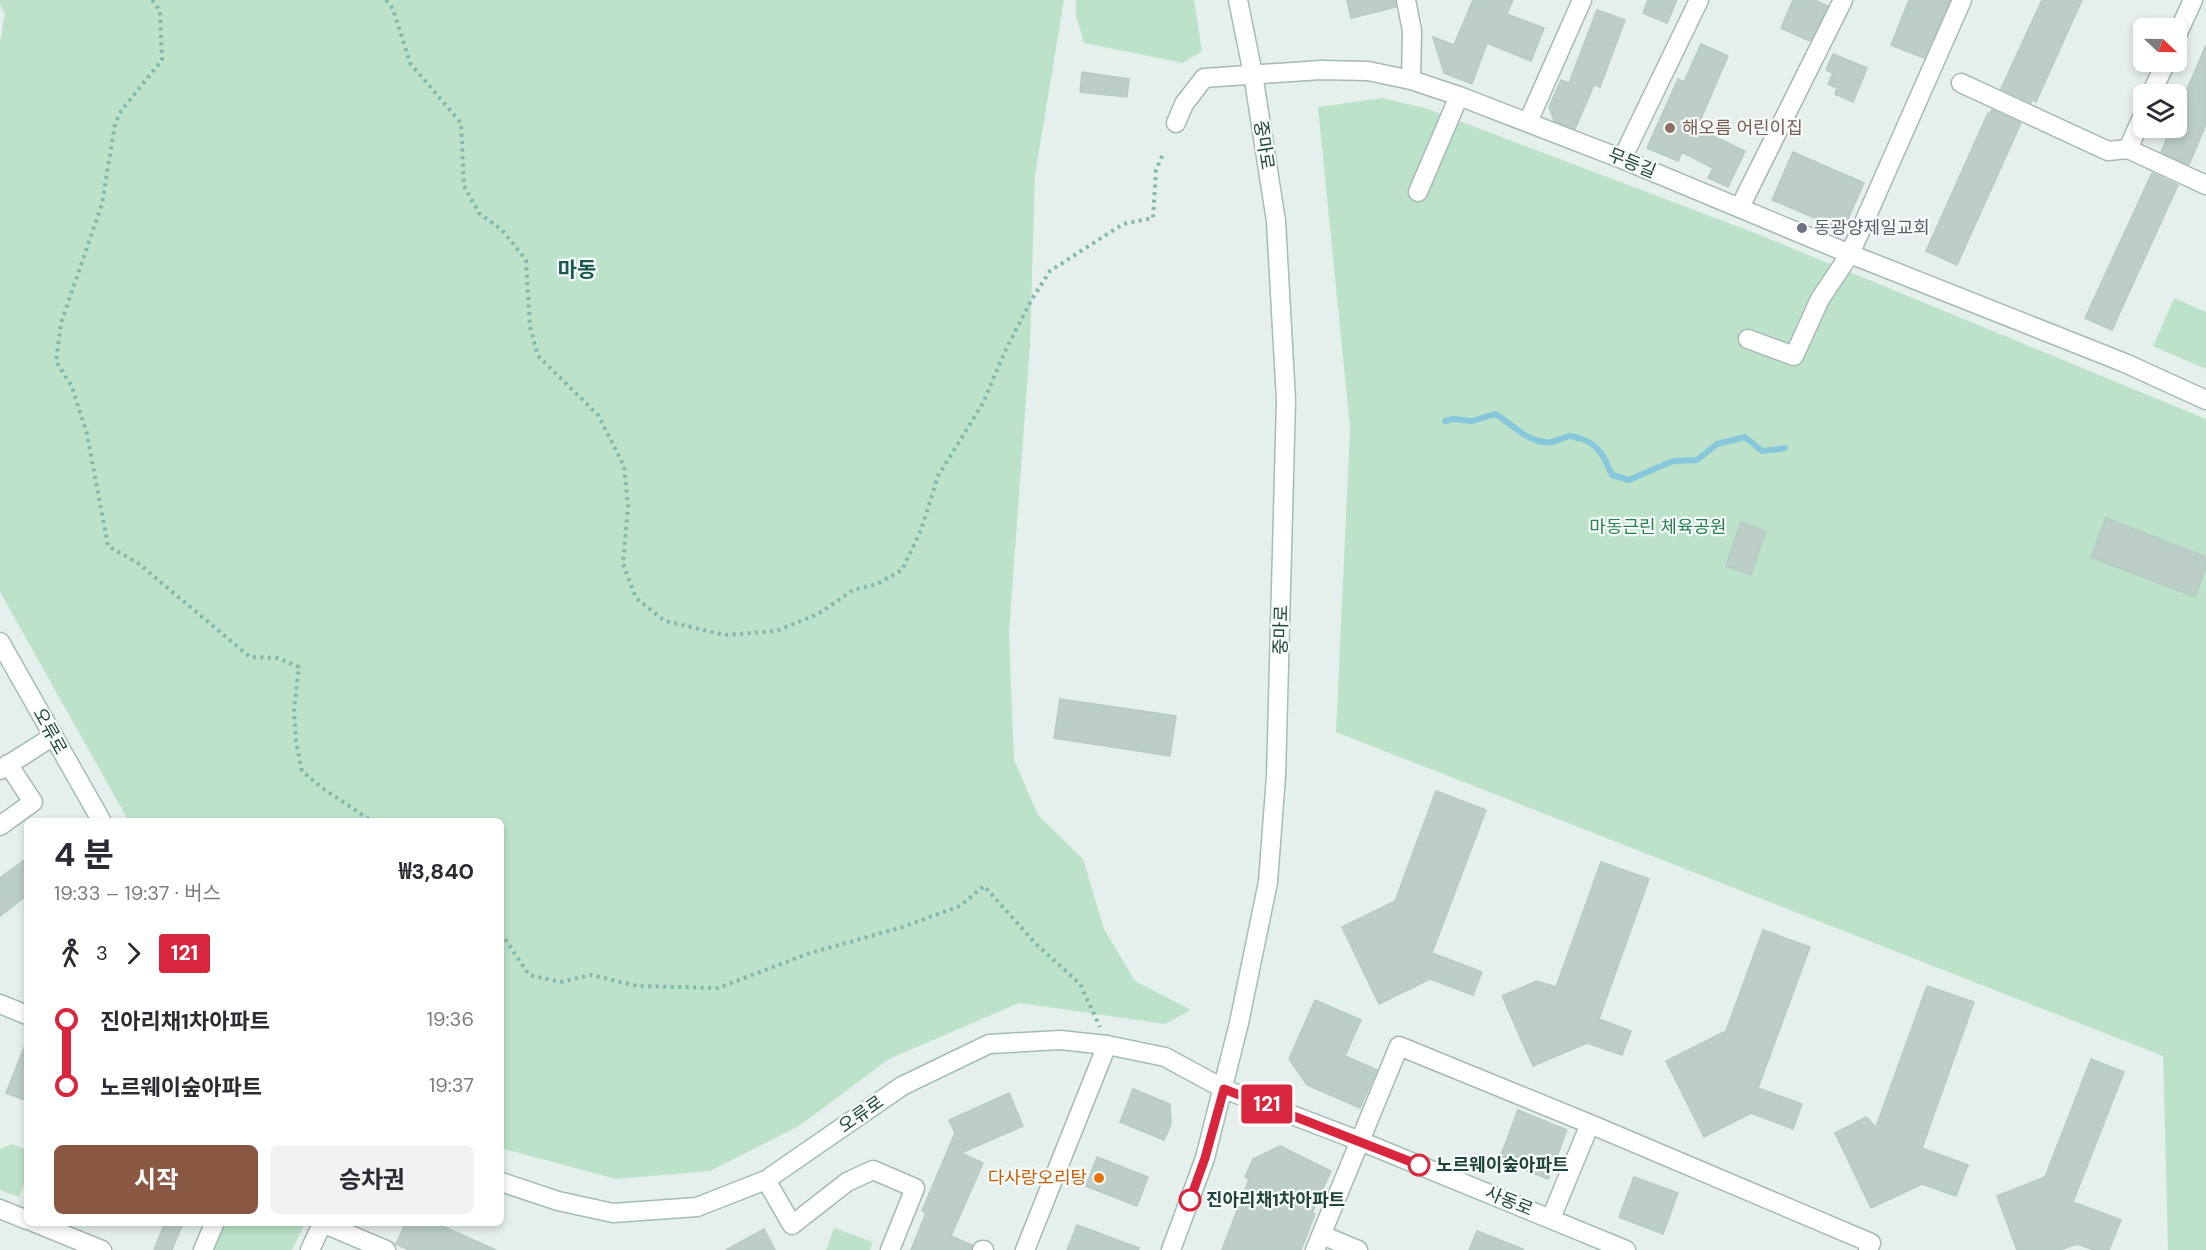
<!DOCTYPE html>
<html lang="ko">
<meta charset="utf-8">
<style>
:root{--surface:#fff;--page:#f2f2f3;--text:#2b2b33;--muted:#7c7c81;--accent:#8a5742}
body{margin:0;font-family:"DM Sans","Noto Sans KR",sans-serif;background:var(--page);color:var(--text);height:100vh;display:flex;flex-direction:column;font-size:22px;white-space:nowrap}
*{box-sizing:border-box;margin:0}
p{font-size:20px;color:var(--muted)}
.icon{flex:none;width:33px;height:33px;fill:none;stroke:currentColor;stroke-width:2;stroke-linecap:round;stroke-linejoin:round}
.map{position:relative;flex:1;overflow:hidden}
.sheet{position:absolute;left:24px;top:818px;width:480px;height:408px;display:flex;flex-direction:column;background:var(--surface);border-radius:9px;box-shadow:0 3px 9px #0003}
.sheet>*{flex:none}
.badge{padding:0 12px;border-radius:4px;font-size:21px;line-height:39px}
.needle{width:39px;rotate:112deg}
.controls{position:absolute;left:2133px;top:18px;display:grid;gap:12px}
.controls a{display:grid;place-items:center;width:54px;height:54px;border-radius:9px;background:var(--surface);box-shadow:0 3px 9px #0003;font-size:30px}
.map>.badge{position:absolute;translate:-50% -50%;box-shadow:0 0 0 3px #fff}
.legs{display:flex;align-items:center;gap:9px;height:66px;padding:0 30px;font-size:20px}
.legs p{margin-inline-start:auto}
.summary{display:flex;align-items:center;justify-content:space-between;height:102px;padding:0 30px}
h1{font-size:33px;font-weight:700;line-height:45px}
.primary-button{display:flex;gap:12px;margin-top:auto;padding:12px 30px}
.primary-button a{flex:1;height:69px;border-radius:9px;background:var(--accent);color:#fff;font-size:24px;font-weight:700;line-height:69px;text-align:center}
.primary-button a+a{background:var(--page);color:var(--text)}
ul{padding:0 30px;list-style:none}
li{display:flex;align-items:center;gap:21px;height:66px;font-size:22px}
li i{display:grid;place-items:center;width:9px;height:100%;margin:0 8px;background:currentColor}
li i::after{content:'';width:15px;height:15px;margin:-8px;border:4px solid;border-radius:50%;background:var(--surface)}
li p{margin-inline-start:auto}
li:first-child i{background:linear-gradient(#0000 50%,currentColor 0)}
li:last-child i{background:linear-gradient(currentColor 50%,#0000 0)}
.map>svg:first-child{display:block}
</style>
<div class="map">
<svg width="2206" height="1250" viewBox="0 0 2206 1250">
<rect width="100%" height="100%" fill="#e5f0ec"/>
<!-- green -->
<path fill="#bce3ca" d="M0,0H1064L1035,175L1030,345L1009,632L1014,760L1038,815L1083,859L1104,929L1135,981L1191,1010L1165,1024L1019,1003L889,1059L799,1126L710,1171L616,1179L501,1148V820H128L0,592V42L5,13L0,5Z
M1076,0H1194L1202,51L1183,63L1084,43L1076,16Z
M1382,98L1425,108L1755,233L2206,419V1250H2168L2163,1056L1336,732L1350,428L1318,107Z
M2174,298L2206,312V369L2153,346Z
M12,1144L27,1150V1176L19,1197L0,1190V1149Z
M224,1223H305L292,1250H210Z
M834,1228L873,1242L870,1250H826Z"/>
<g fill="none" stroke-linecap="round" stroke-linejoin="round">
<!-- stream -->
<path stroke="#87c7db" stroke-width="6" d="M1445,421L1453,419L1472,421L1495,414C1510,422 1522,437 1539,441C1554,445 1559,438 1570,436C1572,436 1578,438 1579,438C1599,444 1604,457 1612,475L1629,480L1673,461L1697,460L1717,444L1745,437L1762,451L1785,448"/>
</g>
<!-- building -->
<path fill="#bdcec8" stroke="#b6cbc4" stroke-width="1.5" d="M1347,0H1395L1396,7L1351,18Z
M1473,0H1513L1507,14L1544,28L1531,61L1487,43L1472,84L1444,73L1433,37L1454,45Z
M1648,0H1677L1667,23L1643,13Z
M1793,0H1815L1828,6L1810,41L1781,28Z
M1909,0H1950L1924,58L1891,45Z
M2042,0H2082L2036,102L2032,100L2031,103L2001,89Z
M1597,10L1625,20L1600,87L1594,85L1575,129L1554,121L1549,107L1561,80L1569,83Z
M1701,44L1728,56L1697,128L1745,151L1728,187L1708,178L1713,168L1682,152L1678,161L1647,148L1678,79L1684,82Z
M2206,45V124L2189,165L2161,152L2171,128H2176V115Z
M1833,54L1867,68L1853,102L1835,94L1837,88L1828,84L1833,73L1826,70Z
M1082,72L1129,79L1127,97L1080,92Z
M1992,110L2021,123L1957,265L1926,251L1988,113L1990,114Z
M1793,152L1864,183L1843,230L1772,200Z
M2152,173L2178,185L2112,330L2085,318Z
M2106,518L2206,557V567L2195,597L2091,557Z
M1741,522L1766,531L1751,575L1726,566Z
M1060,699L1176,716L1170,756L1054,738Z
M1436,791L1486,810L1432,953L1482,972L1473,995L1430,979L1379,1004L1342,927L1395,901Z
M27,858V895L0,916V878Z
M1601,862L1649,879L1599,1019L1631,1031L1622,1055L1587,1043L1533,1066L1502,996L1537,981L1556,987Z
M1763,930L1810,947L1758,1088L1802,1104L1793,1129L1751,1113L1704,1137L1666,1061L1726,1031Z
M1927,986L1974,1002L1922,1148L1968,1165L1956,1196L1922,1184L1871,1208L1835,1133L1866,1117L1876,1127Z
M1315,1000L1361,1020L1345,1056L1377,1070L1360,1108L1307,1085L1289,1059Z
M26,1043H27V1101L6,1093Z
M2091,1059L2124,1072L2073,1202L2121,1220L2109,1250H2094L2077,1244L2060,1250H2017L1997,1196L2045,1177Z
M1133,1089L1170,1104L1171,1124L1164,1140L1120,1122Z
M1009,1093L1023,1126L961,1153L983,1163L951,1236L972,1245L971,1250H911L926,1213L922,1211L955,1133L949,1120Z
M1518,1110L1567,1130L1548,1179L1499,1160Z
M1280,1146L1331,1171L1312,1213L1315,1214L1301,1250H1222L1249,1179L1245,1177L1253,1159Z
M1097,1157L1148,1177L1137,1206L1086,1186Z
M1634,1177L1678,1193L1663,1234L1619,1217Z
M165,1222H173L182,1226L172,1250H154Z
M406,1222H433L496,1250H409L396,1244Z
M1077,1225L1139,1248L1138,1250H1067Z
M764,1229L775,1250H726Z
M1477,1231L1523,1249V1250H1469Z"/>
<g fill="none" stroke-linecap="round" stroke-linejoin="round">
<defs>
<path id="street" d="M1406,0L1412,31L1411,80
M2176,37L2193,0
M1961,83L2108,151L2128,149L2144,113
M2151,94L2166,62
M1528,122L1582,0
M1176,123L1184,104L1204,78L1321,70L1368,71L1411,80L1459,96L1622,159L1850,254L2125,363L2206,400
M2128,149L2206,185
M1622,159L1699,0
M1418,192L1459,96
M1740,207L1843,0
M1748,339L1794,356L1820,299L1850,254L1962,0
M0,770L52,737
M0,826L33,802L8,764
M0,1004L27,1015
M1590,1124L1871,1243L1868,1250
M766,1180L792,1225L847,1182L873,1170L915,1188L890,1250
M0,1209L27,1220
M33,1222L102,1250
M322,1223L386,1250
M1322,1235L1358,1250
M203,1250L215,1222
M310,1250L323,1222
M982,1250H984
M1025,1250L1107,1045
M1315,1250L1399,1046L1590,1124L1551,1218"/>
<path id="secondary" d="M0,642L101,820
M501,1182L558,1201L613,1213L697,1207L766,1180L902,1086L989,1044L1060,1040L1107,1045L1165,1057L1224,1089L1360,1141L1626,1250
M1171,1250L1205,1158L1239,1023L1268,882L1276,776L1286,400L1276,221L1253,74L1238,0"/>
</defs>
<!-- street casing -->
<use href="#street" stroke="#a6b9b4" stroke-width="21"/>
<!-- secondary casing -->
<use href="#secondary" stroke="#a2bdb6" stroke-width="21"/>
<!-- path -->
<path stroke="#82b7ab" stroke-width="4" stroke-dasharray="3 4.5" stroke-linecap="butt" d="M152,0L160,11L162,60L121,111L115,124L102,204L61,323L56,361L72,387L87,434L108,546L139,564L250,657L278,658L299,667L294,710L296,741L302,771L321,787L370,820
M386,0L393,9L410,63L461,123L464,186L479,213L502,230L526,260L530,327L538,356L598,415L624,466L628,506L623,564L636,598L665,621L725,635L776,631L818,614L853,590L877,584L902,570L921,530L938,476L983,403L1006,349L1032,299L1050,271L1123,224L1153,218L1156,170L1163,154
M501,933L529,975L560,982L591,975L638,986L718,988L810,953L903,927L960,906L984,886L1036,944L1080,984L1100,1027"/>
<!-- street -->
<use href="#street" stroke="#fff" stroke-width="18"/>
<!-- secondary -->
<use href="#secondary" stroke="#fff" stroke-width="18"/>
</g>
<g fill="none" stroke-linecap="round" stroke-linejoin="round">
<defs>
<path id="line-1" d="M1190,1200L1205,1158L1224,1089L1419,1165"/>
</defs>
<!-- line-1 casing -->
<use href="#line-1" stroke="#fff" stroke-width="14"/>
<!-- line-1 -->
<use href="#line-1" stroke="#d7263d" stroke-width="9"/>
</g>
<!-- markers -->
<circle fill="#8d6e63" stroke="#f7fbf9" stroke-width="2" cx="1670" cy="128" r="6"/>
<circle fill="#6b7280" stroke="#f7fbf9" stroke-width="2" cx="1802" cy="228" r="6"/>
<g fill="#fff" stroke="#d7263d" stroke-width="3">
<circle cx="1419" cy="1165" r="10"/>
<circle cx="1190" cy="1200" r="10"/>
</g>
<circle fill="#e8710a" stroke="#f7fbf9" stroke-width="2" cx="1099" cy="1178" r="6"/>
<g text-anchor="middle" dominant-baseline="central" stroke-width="4.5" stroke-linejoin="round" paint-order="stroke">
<!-- education labels -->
<g font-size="18" fill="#785e54" stroke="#f7fbf9" text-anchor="start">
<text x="1682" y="128">해오름 어린이집</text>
</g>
<!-- street labels -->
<g font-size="18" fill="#21453e" stroke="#f7fbf9">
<text transform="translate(1264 145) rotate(81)">중마로</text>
<text transform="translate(1632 163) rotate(22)">무등길</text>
<text transform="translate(1281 630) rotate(-89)">중마로</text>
<text transform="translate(50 731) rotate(61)">오류로</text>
<text transform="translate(861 1114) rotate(-35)">오류로</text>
<text transform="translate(1509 1201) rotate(22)">사동로</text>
</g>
<!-- worship labels -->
<g font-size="18" fill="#5b616d" stroke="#f7fbf9" text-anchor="start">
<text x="1814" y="228">동광양제일교회</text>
</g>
<!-- park labels -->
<g font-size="18" fill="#268150" stroke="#f7fbf9">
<text x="1658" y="527">마동근린 체육공원</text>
</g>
<!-- stop labels -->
<g font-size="18" font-weight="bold" fill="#21453e" stroke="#f7fbf9" text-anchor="start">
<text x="1436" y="1165">노르웨이숲아파트</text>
<text x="1206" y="1200">진아리채1차아파트</text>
</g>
<!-- food labels -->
<g font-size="18" fill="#c56008" stroke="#f7fbf9" text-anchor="end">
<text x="1087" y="1178">다사랑오리탕</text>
</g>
<!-- quarter labels -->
<g font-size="21" font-weight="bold" fill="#1a5a50" stroke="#f7fbf9">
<text x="577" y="270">마동</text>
</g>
</g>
</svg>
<div class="controls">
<a><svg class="needle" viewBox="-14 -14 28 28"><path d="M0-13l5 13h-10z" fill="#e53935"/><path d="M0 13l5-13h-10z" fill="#7c7c81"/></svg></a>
<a><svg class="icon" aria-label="layers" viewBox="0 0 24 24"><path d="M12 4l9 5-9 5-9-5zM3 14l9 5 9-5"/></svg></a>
</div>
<b class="badge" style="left:1267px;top:1104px;background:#d7263d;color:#fff">121</b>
<section class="sheet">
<div class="summary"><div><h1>4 분</h1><p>19:33 – 19:37 · 버스</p></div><b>₩3,840</b></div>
<div class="legs"><svg class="icon" aria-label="walk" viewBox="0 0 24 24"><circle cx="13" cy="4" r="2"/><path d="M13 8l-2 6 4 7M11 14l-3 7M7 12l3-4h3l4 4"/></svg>3<svg class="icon" aria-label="forward" viewBox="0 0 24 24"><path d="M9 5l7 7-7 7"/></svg><b class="badge" style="background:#d7263d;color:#fff">121</b></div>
<ul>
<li><i style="color:#d7263d"></i><b>진아리채1차아파트</b><p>19:36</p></li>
<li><i style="color:#d7263d"></i><b>노르웨이숲아파트</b><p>19:37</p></li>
</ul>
<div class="primary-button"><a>시작</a><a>승차권</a></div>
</section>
</div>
